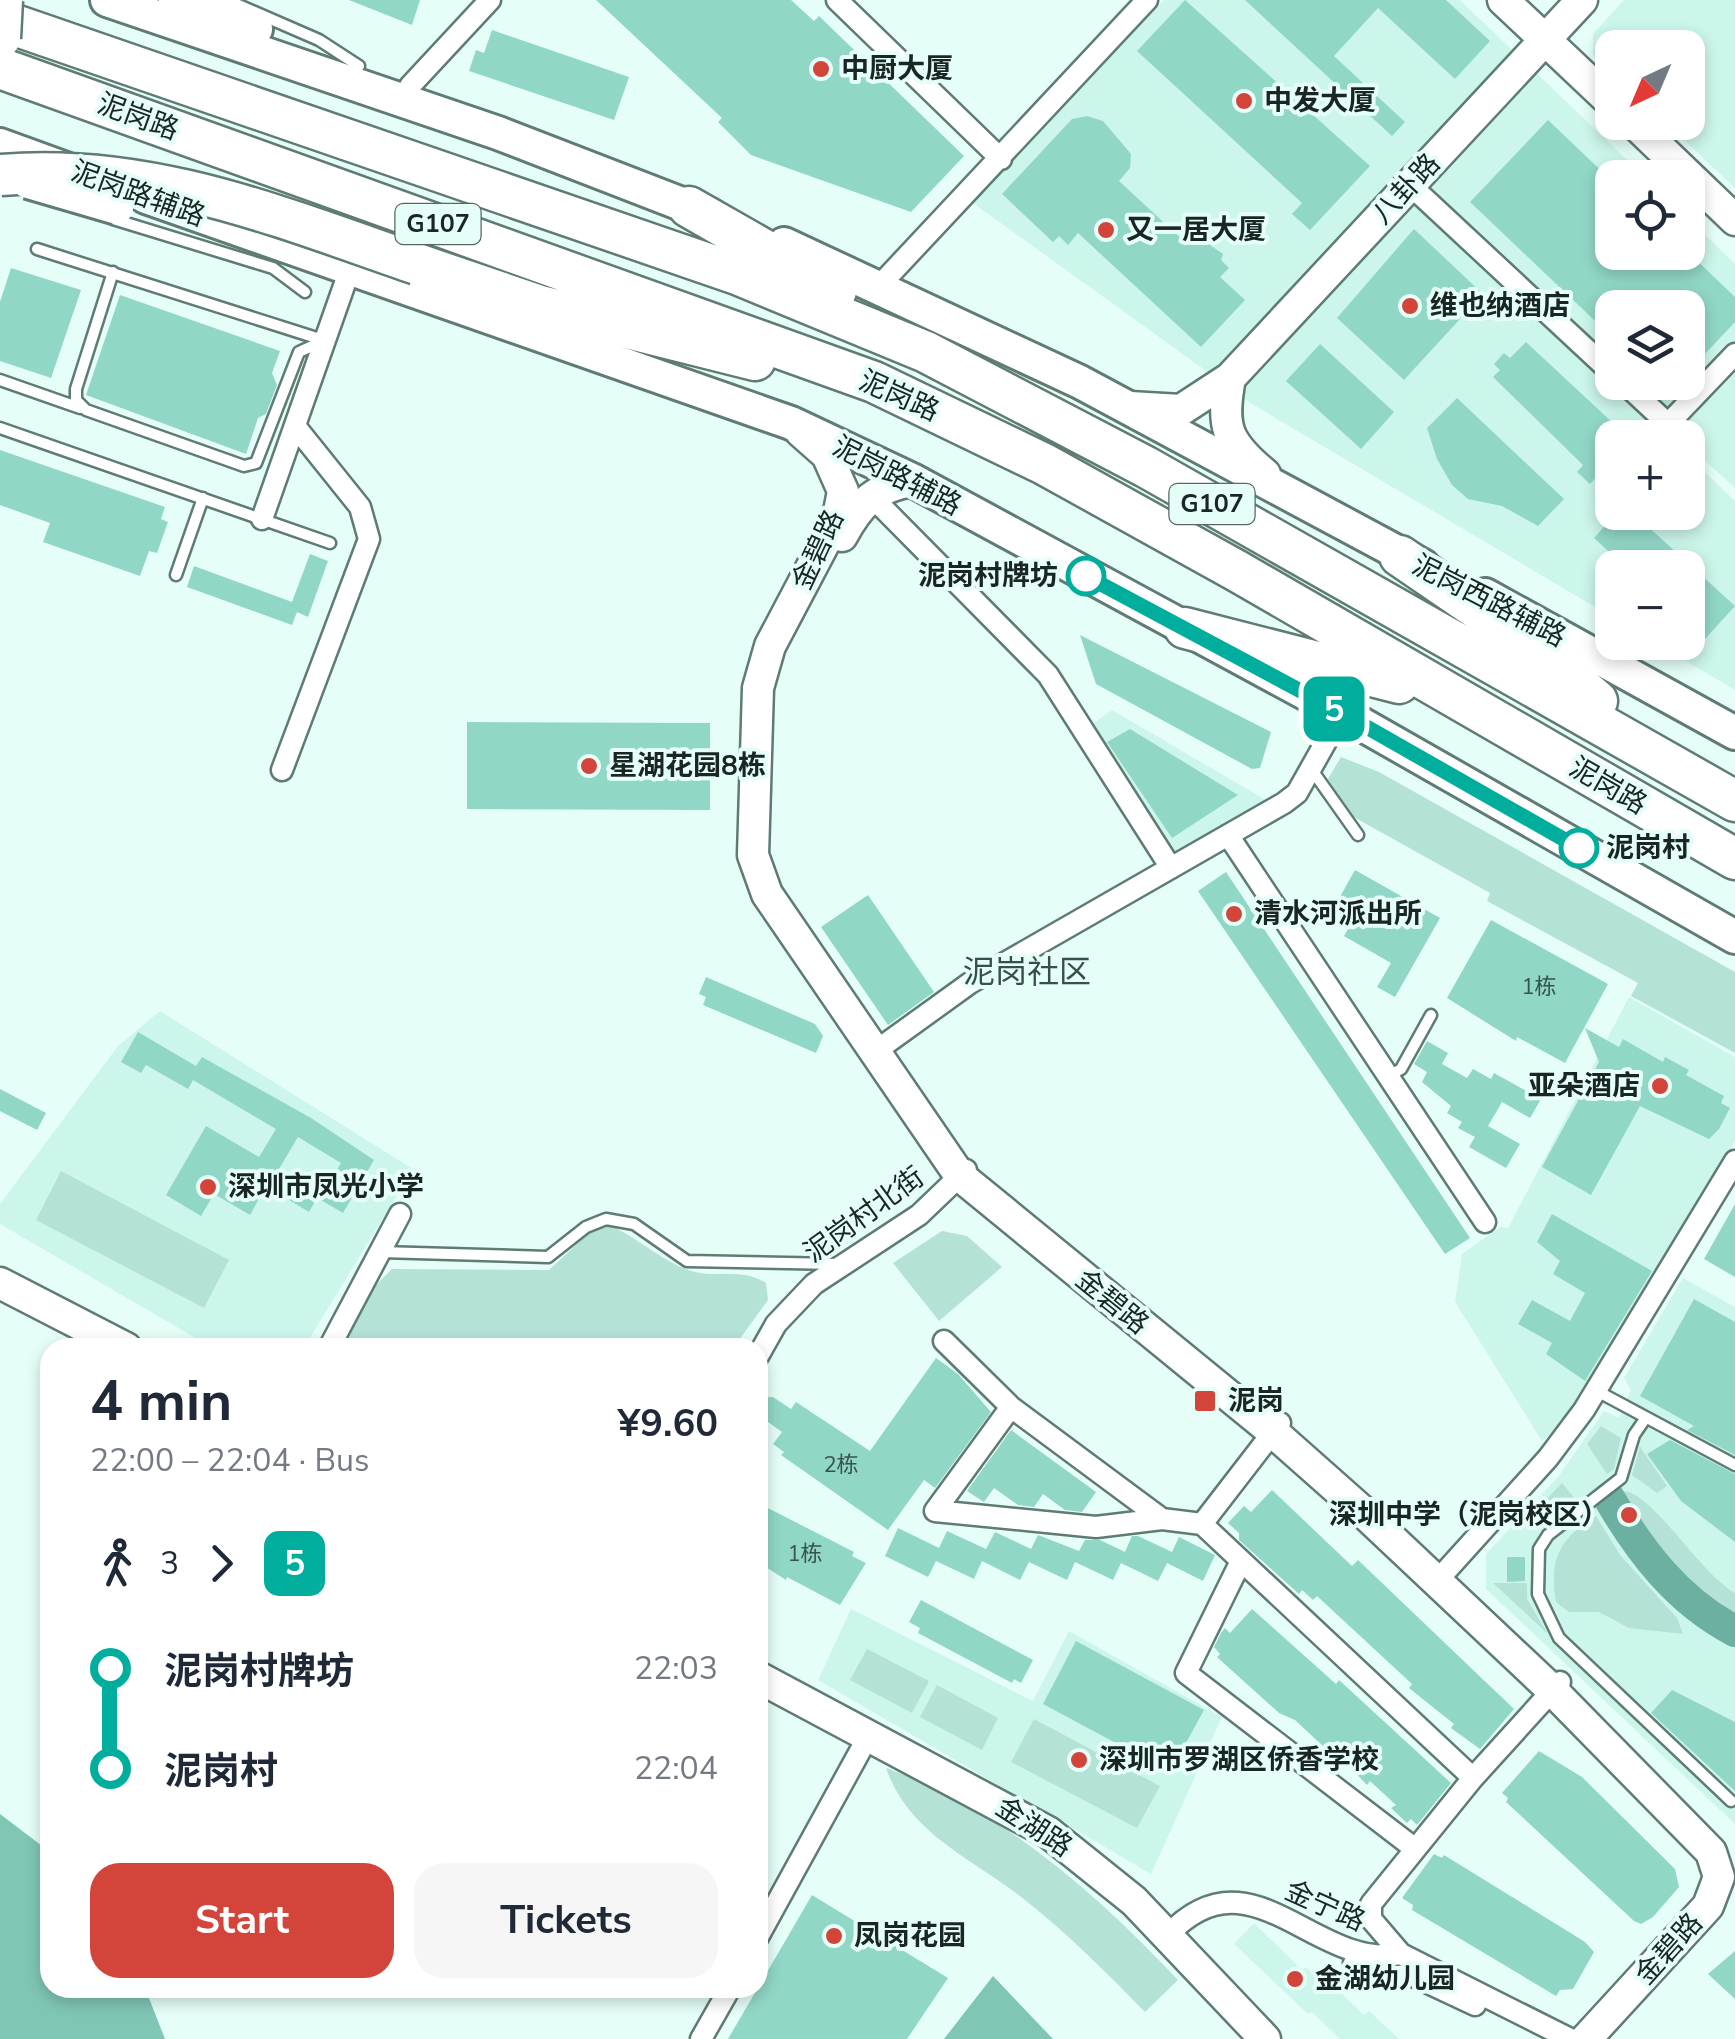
<!DOCTYPE html>
<meta charset="utf-8">
<style>
:root{--surface:#fff;--page:#f6f6f7;--text:#1f2937;--muted:#747a83;--accent:#d3453b}
body{margin:0;font-family:"Nunito Sans","Noto Sans SC",sans-serif;background:var(--page);color:var(--text);height:100vh;display:flex;flex-direction:column;font-size:38px;white-space:nowrap}
*{box-sizing:border-box;margin:0}
p{font-size:32px;color:var(--muted)}
.icon{flex:none;width:55px;height:55px;fill:none;stroke:currentColor;stroke-width:2;stroke-linecap:round;stroke-linejoin:round}
.map{position:relative;flex:1;overflow:hidden}
.sheet{position:absolute;left:40px;top:1338px;width:728px;height:660px;display:flex;flex-direction:column;background:var(--surface);border-radius:30px;box-shadow:0 5px 15px #0003}
.sheet>*{flex:none}
.badge{padding:0 20px;border-radius:15px;font-size:35px;line-height:65px}
.needle{width:65px;rotate:224deg}
.tools{position:absolute;left:1595px;top:30px;display:grid;gap:20px}
.tools a{display:grid;place-items:center;width:110px;height:110px;border-radius:20px;background:var(--surface);box-shadow:0 5px 15px #0003;font-size:50px}
.map>.badge{position:absolute;translate:-50% -50%;box-shadow:0 0 0 5px #fff}
.legs{display:flex;align-items:center;gap:15px;height:110px;padding:0 50px;font-size:32px}
.legs p{margin-inline-start:auto}
.overview{display:flex;align-items:center;justify-content:space-between;height:170px;padding:0 50px}
h1{font-size:55px;font-weight:700;line-height:75px}
.primary-button{display:flex;gap:20px;margin-top:auto;padding:20px 50px}
.primary-button a{flex:1;height:115px;border-radius:30px;background:var(--accent);color:#fff;font-size:40px;font-weight:700;line-height:115px;text-align:center}
.primary-button a+a{background:var(--page);color:var(--text)}
ul{padding:0 50px;list-style:none}
li{display:flex;align-items:center;gap:35px;height:100px;font-size:38px}
li i{display:grid;place-items:center;width:15px;height:100%;margin:0 12px;background:currentColor}
li i::after{content:'';width:25px;height:25px;margin:-12px;border:8px solid;border-radius:50%;background:var(--surface)}
li p{margin-inline-start:auto}
li:first-child i{background:linear-gradient(#0000 50%,currentColor 0)}
li:last-child i{background:linear-gradient(currentColor 50%,#0000 0)}
.map>svg:first-child{display:block}
</style>
<div class="map">
<svg width="1735" height="2039" viewBox="0 0 1735 2039">
<rect width="100%" height="100%" fill="#e5fef8"/>
<!-- built -->
<path fill="#ccf6eb" fill-rule="evenodd" d="M1164,0H1460L1645,177L1612,178V252H1688V218L1735,264V355L1663,432L1667,437L1612,438V512H1688V456L1735,501V690L1655,643L1688,642V568H1612V617L1252,404L973,203ZM1612,308H1688V382H1612Z
M1624,0H1735V188L1666,123L1688,122V48H1612V72L1593,54V34Z
M1735,371V488L1688,445V438L1676,434Z
M1112,710L1266,800L1260,817L1176,871L1084,730Z
M1629,997L1735,1057V1141L1602,1371L1573,1412L1542,1441L1455,1302L1462,1254L1500,1227L1508,1228Z
M160,1011L413,1169L305,1346L211,1347L0,1224V1204L118,1046Z
M1683,1278L1735,1307V1824L1486,1589V1554L1558,1477L1604,1411L1619,1418L1631,1390L1624,1378Z
M851,1609L1033,1701L1069,1631L1222,1717L1151,1874L818,1680Z
M1254,1923L1302,1970L1306,1967L1332,1992L1336,1988L1364,2015L1369,2011L1399,2039H1340L1312,2012L1308,2014L1234,1944Z"/>
<!-- green -->
<path fill="#b4e2d6" d="M1341,757L1379,772L1735,972V1053L1631,996L1638,983L1487,901L1490,893L1352,816L1328,779Z
M61,1171L229,1260L204,1308L36,1220Z
M601,1222C634,1233 658,1260 691,1271C717,1279 741,1267 766,1283L768,1300L734,1347L339,1348L367,1294L392,1269L549,1270Z
M942,1231L967,1236L1002,1267L939,1321L893,1263Z
M1601,1426L1621,1438L1614,1469L1607,1474L1587,1444Z
M1640,1447L1667,1486L1657,1493L1632,1475Z
M1562,1483L1576,1500L1545,1528L1523,1524Z
M1626,1491C1657,1499 1699,1572 1735,1593V1613C1686,1583 1651,1543 1620,1495Z
M1596,1516L1620,1555L1677,1618L1683,1634L1629,1628L1599,1612H1569L1556,1602C1549,1559 1559,1539 1596,1516Z
M1493,1583H1527V1599L1548,1634Z
M867,1649L929,1681L912,1713L850,1680Z
M937,1685L998,1718L982,1750L920,1717Z
M1034,1719L1160,1786L1137,1828L1011,1762Z
M886,1768C1000,1808 1097,1894 1178,1980L1145,2012C1107,1973 1068,1934 1025,1900C974,1859 909,1835 886,1768Z"/>
<!-- forest -->
<path fill="#80c6b5" d="M0,1814L50,1852V1988H145L165,2039H0Z
M993,1976L1053,2039H944Z"/>
<g fill="none" stroke-linecap="round" stroke-linejoin="round">
<!-- river -->
<path stroke="#6bb0a1" stroke-width="32" d="M1609,1498C1641,1553 1678,1601 1735,1631"/>
</g>
<!-- building -->
<path fill="#91d7c6" d="M349,0H420L412,25Z
M596,0H791L814,21L819,16L964,156L911,212L751,155L718,122L722,118Z
M1185,0L1370,166L1310,230L1292,214L1302,203L1137,51Z
M1245,0H1446L1490,41L1455,79L1378,8L1334,56L1405,122L1392,136Z
M492,30L629,77L614,120L469,71L476,50L484,53Z
M1087,116L1103,121L1131,154L1130,168L1119,181L1185,242L1193,233L1223,254L1221,260L1229,268L1220,277L1245,300L1201,347L1078,233L1068,245L1059,236L1053,242L1002,194L1072,119Z
M1548,120L1612,181V252H1688L1735,297V322L1688,372V308H1612V337L1470,202Z
M1414,229L1483,294L1404,380L1337,318Z
M11,268L81,290L51,378L0,361V302Z
M120,295L280,351L272,373L277,385L266,414L258,418L246,454L86,395Z
M1526,342L1629,438H1612V460L1590,484L1577,472L1583,465L1493,377L1500,370L1494,364L1504,353L1510,358Z
M1320,344L1394,412L1361,449L1286,381Z
M1457,398L1564,499L1538,526L1502,506L1468,499L1452,485L1437,459L1427,428Z
M0,450L165,507L161,519L168,522L157,553L149,551L140,576L43,542L50,523L0,505Z
M1617,512H1632L1735,606L1705,639L1688,623V568H1613L1619,561L1594,538Z
M310,554L328,561L308,617L297,612L292,625L187,587L194,566L292,602Z
M1080,635L1271,732L1260,768L1252,769L1096,684Z
M467,722L710,723V810L467,809Z
M1130,729L1238,795L1172,838L1107,742Z
M1355,870L1440,918L1395,997L1377,987L1391,963L1344,936L1348,929L1328,918Z
M1226,872L1470,1238L1445,1254L1198,891Z
M868,895L934,992L888,1025L821,927Z
M1491,920L1608,984L1565,1063L1517,1037L1516,1041L1447,998Z
M706,977L815,1024L823,1036L816,1053L703,1005L706,997L699,994Z
M1585,1028L1619,1047L1623,1039L1663,1062L1665,1057L1689,1070L1686,1075L1724,1096L1721,1103L1730,1108L1719,1129L1709,1139L1640,1106L1591,1195L1542,1167L1599,1062Z
M138,1032L196,1066L202,1057L311,1118L374,1160L343,1213L319,1199L341,1163L298,1137L276,1174L317,1198L309,1212L266,1186L250,1215L214,1194L201,1216L166,1195L206,1126L259,1157L276,1129L193,1080L188,1089L146,1065L141,1073L121,1062Z
M1427,1041L1448,1053L1442,1064L1467,1078L1473,1069L1491,1079L1494,1073L1541,1099L1530,1118L1502,1102L1488,1126L1520,1144L1506,1168L1469,1147L1475,1137L1458,1128L1462,1122L1447,1113L1451,1106L1422,1082L1427,1072L1414,1064Z
M0,1089L46,1113L37,1130L0,1111Z
M1735,1204V1277L1704,1259Z
M1552,1214L1652,1271L1585,1381L1546,1354L1552,1343L1518,1324L1532,1300L1570,1321L1585,1293L1553,1274L1560,1261L1537,1242Z
M1694,1299L1735,1322V1455L1687,1430L1694,1426L1640,1396Z
M936,1358L958,1374L991,1412L935,1488L924,1480L888,1530L781,1455L784,1452L773,1444L782,1432L758,1415V1398L773,1397L791,1409L796,1402L870,1451Z
M1011,1430L1096,1492L1082,1512L1065,1510L1043,1494L1034,1507L1018,1505L994,1488L984,1502L967,1491Z
M1670,1440L1735,1474V1542L1681,1501L1647,1454Z
M1272,1490L1352,1566L1358,1560L1514,1709L1480,1749L1451,1728L1454,1724L1409,1688L1412,1684L1317,1596L1313,1600L1302,1590L1299,1594L1239,1540V1533L1228,1523L1244,1506L1251,1512Z
M758,1503L854,1552L852,1556L866,1563L840,1605L787,1577L786,1580L758,1562Z
M898,1528L939,1548L947,1531L986,1549L995,1532L1031,1549L1038,1535L1079,1551L1085,1540H1100L1125,1552L1132,1536H1138L1172,1552L1179,1537L1215,1555L1203,1581L1167,1563L1158,1581L1121,1563L1113,1580L1075,1562L1067,1580L1029,1562L1020,1580L982,1561L974,1579L936,1561L928,1577L885,1556Z
M1507,1557H1525V1581L1507,1582Z
M921,1600L1033,1660L1021,1683L1014,1679L1012,1683L918,1633L920,1628L909,1622Z
M1252,1609L1336,1684L1339,1680L1451,1783L1417,1825L1411,1819L1407,1823L1391,1808L1396,1805L1370,1781L1367,1785L1329,1745L1326,1749L1295,1720L1279,1713L1217,1657L1220,1654L1214,1647L1221,1633L1225,1628L1230,1633Z
M1076,1641L1204,1710L1170,1772L1043,1704Z
M1672,1690L1735,1722V1791L1651,1713Z
M1539,1751L1582,1777L1675,1869L1679,1887L1653,1917L1641,1924L1634,1921L1506,1802L1508,1798L1502,1793Z
M1434,1854L1442,1858L1444,1855L1585,1942L1594,1952L1573,1989L1560,1990L1556,1996L1412,1910L1413,1905L1402,1898Z
M812,1895L948,1978L907,2039H728Z
M1735,1951V1999L1708,1974Z"/>
<g fill="none" stroke-linecap="round" stroke-linejoin="round">
<defs>
<path id="lane" d="M227,0L319,40L359,66
M113,219L273,268L305,292
M37,249L323,340
M113,272L76,389V400L86,410L244,466L256,463L299,352L323,341
M0,380L80,408
M0,428L330,543
M176,575L203,498
M1312,770L1358,835
M1389,1076L1401,1069L1431,1015
M381,1252L548,1257L586,1227L606,1219L634,1224L687,1261L838,1264
M1597,1391L1735,1465
M1645,1419L1634,1435L1621,1478L1548,1535L1539,1549L1538,1594L1559,1638L1731,1801"/>
<path id="street" d="M837,0L1001,159
M410,86L490,0
M1409,184L1612,373
M880,285L1147,0
M1623,382L1668,424L1735,354
M879,504L1048,675L1171,868
M262,519L350,269
M282,770L369,539L360,507L295,426
M1228,835L1485,1222
M873,1053L970,983L1284,803L1297,793L1342,713
M944,1341L1011,1407
M329,1348L400,1214
M758,1356L776,1324L814,1284L919,1215L966,1170
M1162,1519L1011,1407L935,1511L1096,1527L1162,1519L1202,1524L1473,1778
M1202,1524L1280,1423
M1241,1561L1186,1673L1414,1848
M1436,1582L1548,1458L1584,1410L1735,1161
M1168,1935C1251,1846 1315,1971 1401,1954L1570,2039
M758,1937L870,1733
M1401,1954L1371,1919V1904L1473,1778L1560,1682
M1354,1963L1385,1977L1411,1975L1475,2005
M701,2039L730,1988"/>
<path id="secondary" d="M1503,0L1612,103
M1633,122L1735,220
M1230,378C1221,427 1226,442 1265,474
M1130,407L1181,410L1230,378L1582,0
M801,432L827,455L843,491L838,517L770,646L758,688L753,855L767,894L960,1176L1273,1432L1361,1510L1552,1690L1711,1852L1719,1877L1708,1906L1586,2039
M842,536C859,504 876,486 914,481
M0,1283L126,1348
M758,1677L1048,1832L1134,1901L1265,2039"/>
<path id="primary" d="M107,0L498,133L710,215
M175,0L256,29
M0,145L66,169
M146,197L791,423L914,481L1342,713L1735,937
M784,244L1080,382L1423,566
M1485,595L1735,733"/>
<path id="highway" d="M0,20L737,274L926,352L1146,467L1735,801
M0,68L874,382L1044,464L1237,571L1735,859
M689,207L836,291
M417,264L540,306L755,360
M1400,556L1536,649L1597,701
M1185,628L1399,683"/>
</defs>
<!-- lane casing -->
<use href="#lane" stroke="#5e7b74" stroke-width="15"/>
<!-- street casing -->
<use href="#street" stroke="#5e7b74" stroke-width="25"/>
<!-- secondary casing -->
<use href="#secondary" stroke="#5e7b74" stroke-width="35"/>
<!-- primary casing -->
<use href="#primary" stroke="#5e7b74" stroke-width="38"/>
<!-- highway casing -->
<use href="#highway" stroke="#5e7b74" stroke-width="45"/>
<!-- lane -->
<use href="#lane" stroke="#fff" stroke-width="10"/>
<!-- street -->
<use href="#street" stroke="#fff" stroke-width="20"/>
<!-- secondary -->
<use href="#secondary" stroke="#fff" stroke-width="30"/>
<!-- primary -->
<use href="#primary" stroke="#fff" stroke-width="32"/>
<!-- highway -->
<use href="#highway" stroke="#fff" stroke-width="40"/>
<defs>
<path id="primary-bridge" d="M28,182L117,208"/>
<path id="highway-bridge" d="M0,38L2,0
M0,175C148,162 280,217 417,264"/>
</defs>
<!-- primary-bridge casing -->
<use href="#primary-bridge" stroke="#5e7b74" stroke-width="38" stroke-linecap="butt"/>
<!-- highway-bridge casing -->
<use href="#highway-bridge" stroke="#5e7b74" stroke-width="45" stroke-linecap="butt"/>
<!-- primary-bridge -->
<use href="#primary-bridge" stroke="#fff" stroke-width="32"/>
<!-- highway-bridge -->
<use href="#highway-bridge" stroke="#fff" stroke-width="40"/>
</g>
<g fill="none" stroke-linecap="round" stroke-linejoin="round">
<defs>
<path id="line-1" d="M1086,576L1342,713L1579,848"/>
</defs>
<!-- line-1 casing -->
<use href="#line-1" stroke="#fff" stroke-width="22"/>
<!-- line-1 -->
<use href="#line-1" stroke="#01ad9c" stroke-width="15"/>
</g>
<!-- markers -->
<g fill="#d3453b" stroke="#e5fef8" stroke-width="4">
<circle cx="821" cy="69" r="10"/>
<circle cx="1244" cy="101" r="10"/>
<circle cx="1106" cy="230" r="10"/>
<circle cx="1410" cy="306" r="10"/>
<circle cx="589" cy="766" r="10"/>
<circle cx="1234" cy="914" r="10"/>
<circle cx="1660" cy="1086" r="10"/>
<circle cx="208" cy="1187" r="10"/>
<rect x="1193" y="1389" width="24" height="24" rx="5"/>
<circle cx="1629" cy="1515" r="10"/>
<circle cx="1079" cy="1760" r="10"/>
<circle cx="834" cy="1936" r="10"/>
<circle cx="1295" cy="1979" r="10"/>
</g>
<g fill="#fff" stroke="#01ad9c" stroke-width="5">
<circle cx="1086" cy="576" r="18"/>
<circle cx="1579" cy="848" r="18"/>
</g>
<g text-anchor="middle" dominant-baseline="central" stroke-width="8" stroke-linejoin="round" paint-order="stroke">
<!-- number labels -->
<g font-size="22" fill="#38524c">
<text x="1539" y="987">1栋</text>
<text x="841" y="1465">2栋</text>
<text x="805" y="1554">1栋</text>
</g>
<!-- shield labels -->
<g fill="#e5fef8" stroke="#576763" stroke-width="2.5">
<rect x="395.5" y="204" width="85" height="40" rx="8"/>
<rect x="1169.5" y="484" width="85" height="40" rx="8"/>
</g>
<g font-size="25" font-weight="bold" fill="#1a2623">
<text x="438" y="224">G107</text>
<text x="1212" y="504">G107</text>
</g>
<!-- poi labels -->
<g font-size="28" font-weight="bold" fill="#1a2623" stroke="#e5fef8" text-anchor="start">
<text x="841" y="69">中厨大厦</text>
<text x="1264" y="101">中发大厦</text>
<text x="1126" y="230">又一居大厦</text>
<text x="1430" y="306">维也纳酒店</text>
<text x="609" y="766">星湖花园8栋</text>
<text x="1254" y="914">清水河派出所</text>
<text x="1640" y="1086" text-anchor="end">亚朵酒店</text>
<text x="228" y="1187">深圳市凤光小学</text>
<text x="1228" y="1401">泥岗</text>
<text x="1609" y="1515" text-anchor="end">深圳中学（泥岗校区）</text>
<text x="1099" y="1760">深圳市罗湖区侨香学校</text>
<text x="854" y="1936">凤岗花园</text>
<text x="1315" y="1979">金湖幼儿园</text>
</g>
<!-- street labels -->
<g font-size="28" fill="#1a2623" stroke="#e5fef8">
<text transform="translate(138 117) rotate(20)">泥岗路</text>
<text transform="translate(1406 189) rotate(-47)">八卦路</text>
<text transform="translate(138 194) rotate(20)">泥岗路辅路</text>
<text transform="translate(899 396) rotate(24)">泥岗路</text>
<text transform="translate(897 476) rotate(27)">泥岗路辅路</text>
<text transform="translate(818 550) rotate(-65)">金碧路</text>
<text transform="translate(1489 601) rotate(27)">泥岗西路辅路</text>
<text transform="translate(1608 786) rotate(30)">泥岗路</text>
<text transform="translate(864 1215) rotate(-36)">泥岗村北街</text>
<text transform="translate(1112 1302) rotate(39)">金碧路</text>
<text transform="translate(1034 1827) rotate(33)">金湖路</text>
<text transform="translate(1325 1906) rotate(24)">金宁路</text>
<text transform="translate(1669 1949) rotate(-48)">金碧路</text>
</g>
<!-- stop labels -->
<g font-size="28" font-weight="bold" fill="#1a2623" stroke="#e5fef8" text-anchor="end">
<text x="1058" y="576">泥岗村牌坊</text>
<text x="1606" y="848" text-anchor="start">泥岗村</text>
</g>
<!-- quarter labels -->
<g font-size="32" fill="#345049" stroke="#e5fef8">
<text x="1027" y="972">泥岗社区</text>
</g>
</g>
</svg>
<div class="tools">
<a><svg class="needle" viewBox="-14 -14 28 28"><path d="M0-13l5 13h-10z" fill="#e53935"/><path d="M0 13l5-13h-10z" fill="#747a83"/></svg></a>
<a><svg class="icon" aria-label="locate" viewBox="0 0 24 24"><circle cx="12" cy="12" r="6"/><path d="M12 2v4M12 18v4M2 12h4M18 12h4"/></svg></a>
<a><svg class="icon" aria-label="layers" viewBox="0 0 24 24"><path d="M12 4l9 5-9 5-9-5zM3 14l9 5 9-5"/></svg></a>
<a>+</a>
<a>−</a>
</div>
<b class="badge" style="left:1334px;top:709px;background:#01ad9c;color:#fff">5</b>
<section class="sheet">
<div class="overview"><div><h1>4 min</h1><p>22:00 – 22:04 · Bus</p></div><b>¥9.60</b></div>
<div class="legs"><svg class="icon" aria-label="walk" viewBox="0 0 24 24"><circle cx="13" cy="4" r="2"/><path d="M13 8l-2 6 4 7M11 14l-3 7M7 12l3-4h3l4 4"/></svg>3<svg class="icon" aria-label="forward" viewBox="0 0 24 24"><path d="M9 5l7 7-7 7"/></svg><b class="badge" style="background:#01ad9c;color:#fff">5</b></div>
<ul>
<li><i style="color:#01ad9c"></i><b>泥岗村牌坊</b><p>22:03</p></li>
<li><i style="color:#01ad9c"></i><b>泥岗村</b><p>22:04</p></li>
</ul>
<div class="primary-button"><a>Start</a><a>Tickets</a></div>
</section>
</div>
